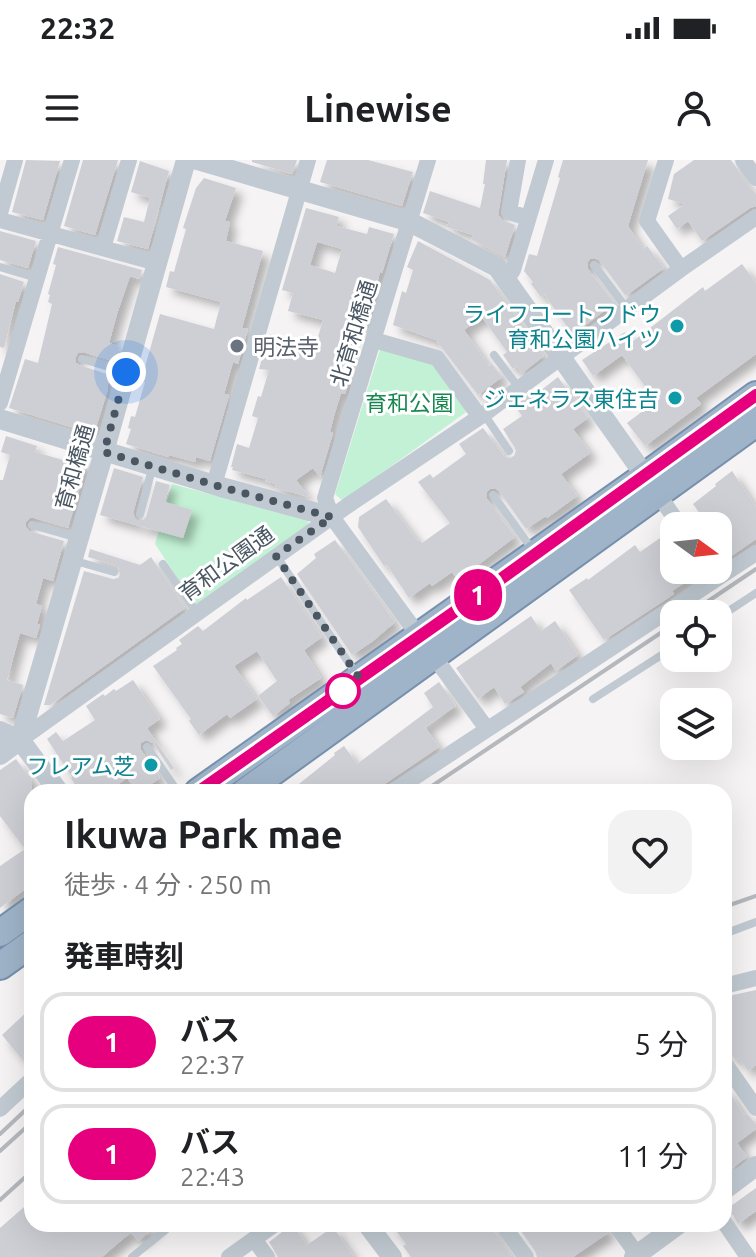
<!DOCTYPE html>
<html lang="ja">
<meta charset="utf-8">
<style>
:root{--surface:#fff;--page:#f2f2f2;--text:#202124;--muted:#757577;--line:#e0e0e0}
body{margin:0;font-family:Ubuntu,"Noto Sans JP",sans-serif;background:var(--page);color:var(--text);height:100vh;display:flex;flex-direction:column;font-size:30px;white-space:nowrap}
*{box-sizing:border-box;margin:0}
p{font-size:26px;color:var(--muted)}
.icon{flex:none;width:44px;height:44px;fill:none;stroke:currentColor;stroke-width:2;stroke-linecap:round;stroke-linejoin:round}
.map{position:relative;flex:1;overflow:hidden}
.side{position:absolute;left:24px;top:624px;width:708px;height:448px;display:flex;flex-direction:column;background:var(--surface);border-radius:24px;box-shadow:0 8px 32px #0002}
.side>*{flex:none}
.badge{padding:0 16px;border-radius:26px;font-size:28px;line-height:52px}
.needle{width:52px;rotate:105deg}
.controls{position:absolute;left:660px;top:352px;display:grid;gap:16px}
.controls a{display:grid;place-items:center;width:72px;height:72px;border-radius:16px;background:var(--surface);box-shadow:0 8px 32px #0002;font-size:40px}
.you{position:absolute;width:40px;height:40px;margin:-20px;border:6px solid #fff;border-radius:50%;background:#1a73e8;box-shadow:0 0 0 12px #1a73e833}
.map>.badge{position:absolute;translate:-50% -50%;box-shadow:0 0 0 4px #fff}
h2{padding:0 40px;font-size:30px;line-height:72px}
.round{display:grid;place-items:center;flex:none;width:84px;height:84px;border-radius:24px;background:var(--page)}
.headline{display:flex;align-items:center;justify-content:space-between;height:136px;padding:0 40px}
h1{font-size:38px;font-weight:600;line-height:60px}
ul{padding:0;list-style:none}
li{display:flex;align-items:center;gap:24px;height:100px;margin:0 16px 12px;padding:0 24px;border:4px solid var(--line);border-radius:24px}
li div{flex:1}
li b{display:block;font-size:30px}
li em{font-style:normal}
li .badge{min-width:88px;font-weight:700;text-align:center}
.status{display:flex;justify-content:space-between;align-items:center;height:56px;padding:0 40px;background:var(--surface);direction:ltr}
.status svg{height:22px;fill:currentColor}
header{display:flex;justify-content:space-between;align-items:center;height:104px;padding:0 40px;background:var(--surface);font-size:36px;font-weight:600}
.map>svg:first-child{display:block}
</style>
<div class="status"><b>22:32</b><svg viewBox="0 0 49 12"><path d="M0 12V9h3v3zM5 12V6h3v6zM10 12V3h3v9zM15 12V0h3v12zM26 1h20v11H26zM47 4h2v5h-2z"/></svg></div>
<header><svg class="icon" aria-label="menu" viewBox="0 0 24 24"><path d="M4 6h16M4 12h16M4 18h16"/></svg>Linewise<svg class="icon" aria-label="person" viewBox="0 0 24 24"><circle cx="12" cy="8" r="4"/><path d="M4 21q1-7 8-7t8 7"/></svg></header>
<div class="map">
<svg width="756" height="1097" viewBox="0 0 756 1097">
<defs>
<filter id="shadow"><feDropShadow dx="7" dy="7" stdDeviation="4" flood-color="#0004"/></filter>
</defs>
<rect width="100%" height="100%" fill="#f5f3f3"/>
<!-- green -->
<path fill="#c3f1d5" d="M381,186L434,202L469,250L343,341L335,334Z
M172,324L308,360L309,368L197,447L155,384Z"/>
<!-- building -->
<path fill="#cdcfd5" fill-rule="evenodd" filter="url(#shadow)" d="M26,0L60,1L43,60L12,52Z
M83,0H118L95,75L64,66Z
M252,0H297L292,14L252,2Z
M327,0H368L413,12L402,46L320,22Z
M486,0H507L498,55L502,60L515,65L505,97L471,79L473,75L447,67L449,62L423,53L430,31L480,48L485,24H483Z
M563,0H648L628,66L643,89L647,86L664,108L628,134L625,135L599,100L594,98L590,99L587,103L588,109L614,143L573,175L544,134L541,137L531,124L533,122L524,111L529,94L537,96L560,18L558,17Z
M694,0H731L747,24L756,34V46L750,48L702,81L688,61L677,69L668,56L685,44L668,39L674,14Z
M140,1L169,11L148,89L117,81L124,57L144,62L150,38L131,32Z
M204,18L236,28L225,61L230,62L226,81L263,91L242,168L248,169L238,204L233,202L224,234L229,235L210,301L196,297L195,302L169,295L168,297L126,284L131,269L128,268L131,256L135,257L145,222L139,221L143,207H145L160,154L214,169L221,142L166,127L170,111L174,112L186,69L183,68L196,28Z
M306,48L339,57L336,66L367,74L369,67L394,74L382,113L380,112L366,167L352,163L345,189L352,191L345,215L351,216L345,234L341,233L334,256L330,272L333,273L320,317L313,308L296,320L309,337L275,328L276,324L265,321L266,319L232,310L233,307H231L237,284L249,288L258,258L252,256L258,236L261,237L269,210L259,209L269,174L315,187L323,160L288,151L293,133L282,130ZM317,82L342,89L335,113L310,105Z
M0,71L36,81L28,108L0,100Z
M418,81L490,120L544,196L522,213L517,206L513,209L503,195L507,192L482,157L464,170L489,206L492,204L502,217L478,235L436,180L393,165L402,131L406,133L413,110L407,107Z
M58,87L142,110L139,119L130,116L117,154L109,183L120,187L116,202L83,192L78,193L75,198L76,203L79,205L110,215L107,228L108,229L94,274L9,248L25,199L38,203L52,144L48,142L50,135L48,134L56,105L53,104Z
M742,104L756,123V194L696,238L701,244L645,286L627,263L656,241L622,195L593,216L582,200L625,172L632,182L703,127L705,131Z
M0,114L24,122L18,142L16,141L4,188L0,187Z
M558,217L588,258L573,269L590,293L561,314L577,336L547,358L546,356L526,369L499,331L495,328L490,329L486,333L487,339L515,377L458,420L452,412L432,426L430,423L409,438L387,405L384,406L358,367L359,357L386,339L418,381L420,380L422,383L450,363L418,322L430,314L433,318L466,294L459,284L483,268L504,296L509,298L514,296L516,291L515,288L503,269L522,256L515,246L528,235L531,238Z
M6,276L37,286L35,292L70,302L71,298L87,303L68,368L34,358H30L26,362V367L29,371L64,381L53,421L43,418L36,444L42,446L37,464L40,465L36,478L20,473L7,520L23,525L13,558L0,554V320H3L10,295L1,292Z
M114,308L143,317L133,353L135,358L137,360H143L146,357L156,321L170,325L165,342L192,350L183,378L100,355Z
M732,311L756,347V379L724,401L718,392V366H709L693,344L716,326L715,324Z
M670,371L674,375V410H704L672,431L674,434L604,480L569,430L587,418L588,420L635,385L640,392Z
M335,380L395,462L373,481L352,495L297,414L316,398L314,394Z
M90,389L140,405L151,397L185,448L50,545H44L84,411L113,419L118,418L120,415V410L117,406L88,397Z
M281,417L322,477L304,490L321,518L288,540L290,543L273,556L258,536L277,521L257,491L234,506L257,539L230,558L227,554L199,575L189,561L191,559L153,506L177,490L176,488L182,484L179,480L198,466L203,471L246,438L247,440Z
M531,456L541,471L555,461L578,495L556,511L551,503L520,527L524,532L505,544L494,527L478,539L456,508Z
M133,520L160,559L147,568L174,608L171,610L153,583L146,580L141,583V590L160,618L140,632H138L127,618L107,632H79L71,618L72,617L47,579L56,572L63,581L95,560L86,546L103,534L105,536L114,529L116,531Z
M439,522L456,546L425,567L439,587L386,623L382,629L378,632H289L335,595L334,593L344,586L357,604L433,547L424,533Z
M16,599L32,621V724L0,748V706L25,689L0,656V610Z
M756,830V905L748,911L739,898L736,900L729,892L724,891V837Z
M32,847V888L21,898L2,875Z
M724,924L744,955L746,953L756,964V969L737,983L747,997L724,1014Z
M756,1028V1051L738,1064L733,1055L724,1051Z
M32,1040V1064H158L138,1081L131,1072L102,1097H0V1068Z
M288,1064H292L307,1085L333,1067L354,1097H278L269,1082L281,1073Z
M391,1064H491L493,1070L512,1097H411L403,1086L406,1084Z
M516,1064H604L608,1073L573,1097H537L535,1091Z"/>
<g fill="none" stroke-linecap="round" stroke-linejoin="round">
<defs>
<path id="trunk" d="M198,632L645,316L756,235
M245,632L756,263
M0,773L32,750
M0,806L32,783"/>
</defs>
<!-- trunk casing -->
<use href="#trunk" stroke="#7690ad" stroke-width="30"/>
<!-- service -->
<path stroke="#c1cad2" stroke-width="8" d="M594,105L627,149
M0,107L37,118
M494,195L519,228
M82,199L126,212
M484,254L509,291
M493,335L532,389
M140,354L152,309
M32,365L78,378
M277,397L357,515
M72,400L114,412
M163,404L197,453
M718,458L756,433
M593,539L674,487
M147,587L178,632
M724,774L756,762
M132,1097L173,1064"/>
<!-- minor -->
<path stroke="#c1cad2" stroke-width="16" d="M428,0L325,338L332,357L487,569
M518,0L509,52L528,58
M666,0L647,61L681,109
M743,0L756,18
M0,53L15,0
M0,60L157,103
M103,88L129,0
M507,119L513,110L546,0
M374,180L437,198L480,257
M0,243L72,0
M214,325L308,0
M658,334L680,366
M20,580L347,346L484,254L681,109L756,57
M392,632L756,393
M724,826L756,818
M724,902L756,948
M0,949L32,919
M724,1062L748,1097
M502,1064L526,1097
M615,1064L639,1097
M254,1079L267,1097
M229,1097L275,1064"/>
<!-- tertiary -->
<path stroke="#c1cad2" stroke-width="20" d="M197,0L410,62L497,107L653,327
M0,259L221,327L332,357
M0,571L20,580L59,632
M20,580L104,292L186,0
M0,595L20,580
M724,1030L756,1006
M367,1064L392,1097
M634,1097L679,1064"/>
<!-- trunk -->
<use href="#trunk" stroke="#9fb4c9" stroke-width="26"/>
<!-- rail -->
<path stroke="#b5b8bd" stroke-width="4" d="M689,454L756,409
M423,632L674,464
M724,747L756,736
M0,974L32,944
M0,991L32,962
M0,1040L32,1011"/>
</g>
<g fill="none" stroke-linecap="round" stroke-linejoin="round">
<defs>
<path id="line" d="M198,632L487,429L756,235"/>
</defs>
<!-- line casing -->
<use href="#line" stroke="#fff" stroke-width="18"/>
<!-- line -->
<use href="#line" stroke="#e6007e" stroke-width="12"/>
<!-- walk -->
<path stroke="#4a5661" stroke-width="8" stroke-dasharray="0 14.4" d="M126,212L104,292L221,327L332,357L276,396L360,519L343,531"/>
</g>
<!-- markers -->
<g fill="#0f9aa8" stroke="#fff" stroke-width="3">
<circle cx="677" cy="166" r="8"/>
<circle cx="675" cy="238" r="8"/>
<circle cx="151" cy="605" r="8"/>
</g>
<circle fill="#6b7280" stroke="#fff" stroke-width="3" cx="237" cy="186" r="8"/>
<circle fill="#fff" stroke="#e6007e" stroke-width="4" cx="343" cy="531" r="16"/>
<g text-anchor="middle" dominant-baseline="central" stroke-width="6" stroke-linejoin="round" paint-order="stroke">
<!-- culture labels -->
<g font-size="22" fill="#0d838f" stroke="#fff" text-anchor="end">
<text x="661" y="153">ライフコートフドウ<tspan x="661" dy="25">育和公園ハイツ</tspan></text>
<text x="659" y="238">ジェネラス東住吉</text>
<text x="135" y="605">フレアム芝</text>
</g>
<!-- street labels -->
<g font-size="22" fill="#4a5661" stroke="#fff">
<text transform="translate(353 173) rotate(-73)">北育和橋通</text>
<text transform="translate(74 307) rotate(-74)">育和橋通</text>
<text transform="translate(226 403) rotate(-36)">育和公園通</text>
</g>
<!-- worship labels -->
<g font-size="22" fill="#5b616d" stroke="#fff" text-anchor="start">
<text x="253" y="186">明法寺</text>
</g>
<!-- park labels -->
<g font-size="22" fill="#17864f" stroke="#fff">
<text x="409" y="242">育和公園</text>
</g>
</g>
</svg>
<div class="controls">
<a><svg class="needle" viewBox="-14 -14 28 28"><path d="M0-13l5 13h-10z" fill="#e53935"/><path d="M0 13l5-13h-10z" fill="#757577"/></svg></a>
<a><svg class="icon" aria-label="locate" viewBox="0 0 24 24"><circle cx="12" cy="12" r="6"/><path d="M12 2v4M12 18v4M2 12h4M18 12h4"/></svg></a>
<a><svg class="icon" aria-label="layers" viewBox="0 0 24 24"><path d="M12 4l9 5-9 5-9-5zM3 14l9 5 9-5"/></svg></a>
</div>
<div class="you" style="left:126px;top:212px"></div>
<b class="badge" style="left:478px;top:435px;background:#e6007e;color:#fff">1</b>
<section class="side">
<div class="headline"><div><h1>Ikuwa Park mae</h1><p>徒歩 · 4 分 · 250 m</p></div><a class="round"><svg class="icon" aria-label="heart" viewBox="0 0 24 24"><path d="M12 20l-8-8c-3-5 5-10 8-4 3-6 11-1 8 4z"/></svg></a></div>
<h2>発車時刻</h2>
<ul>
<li><span class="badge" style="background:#e6007e;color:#fff">1</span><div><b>バス</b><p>22:37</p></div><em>5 分</em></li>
<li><span class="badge" style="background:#e6007e;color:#fff">1</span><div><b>バス</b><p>22:43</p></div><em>11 分</em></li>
</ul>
</section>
</div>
